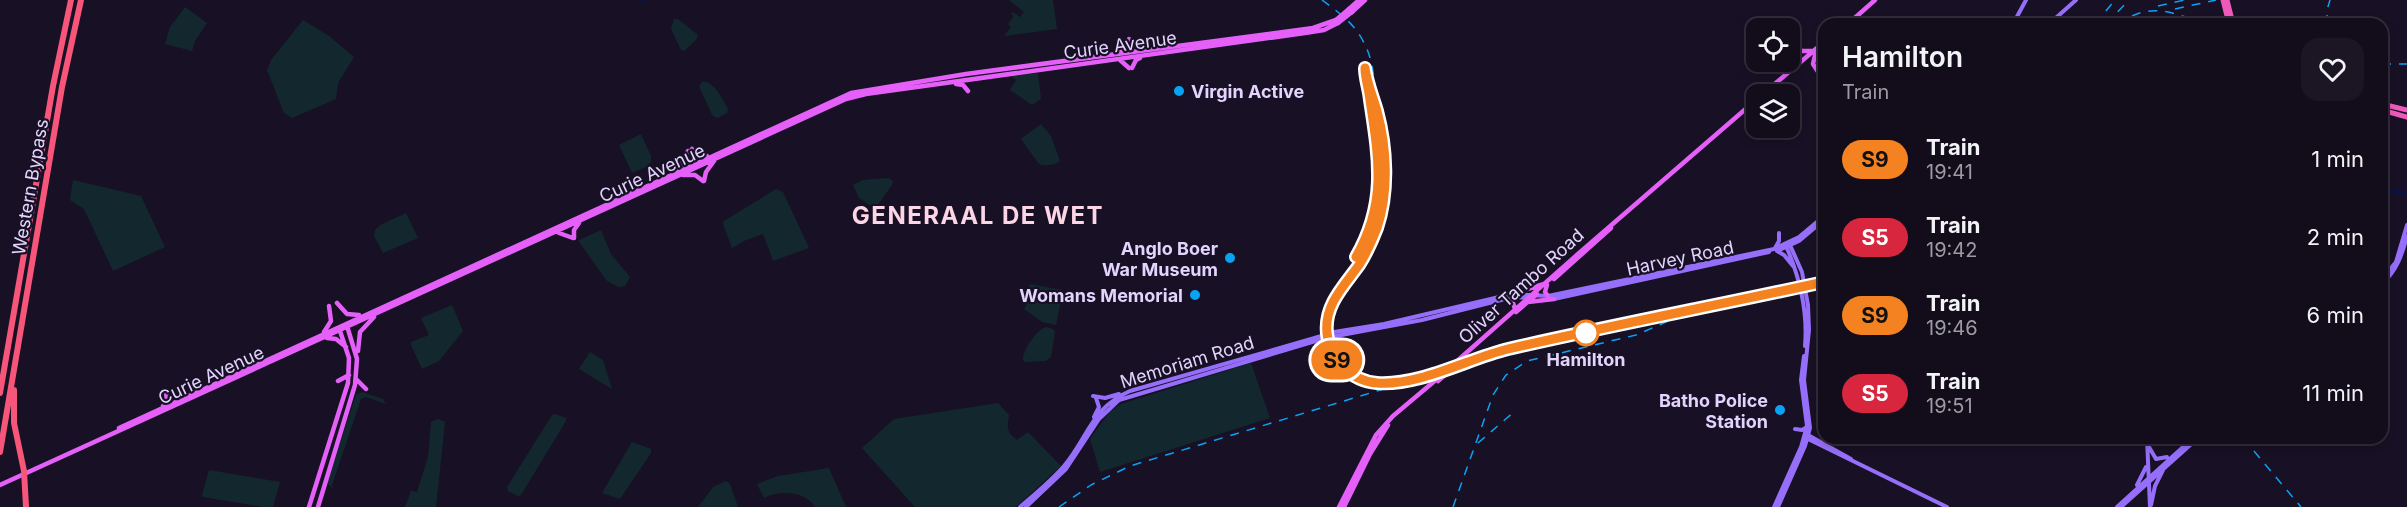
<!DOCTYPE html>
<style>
:root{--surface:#120c1b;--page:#1b1524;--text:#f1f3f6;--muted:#9c9ba3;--line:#312c3a}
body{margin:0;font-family:Inter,sans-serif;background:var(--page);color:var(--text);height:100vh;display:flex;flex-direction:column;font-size:22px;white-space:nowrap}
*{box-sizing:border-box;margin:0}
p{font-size:20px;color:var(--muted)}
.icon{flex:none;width:33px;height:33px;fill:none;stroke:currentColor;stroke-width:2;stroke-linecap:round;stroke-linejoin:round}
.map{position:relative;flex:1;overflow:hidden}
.side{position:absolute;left:1818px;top:18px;width:570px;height:426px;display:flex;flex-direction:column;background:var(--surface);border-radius:18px;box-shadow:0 3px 9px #0003,0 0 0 2px var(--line)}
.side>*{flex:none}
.badge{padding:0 12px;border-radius:20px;font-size:21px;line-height:39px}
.buttons{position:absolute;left:1746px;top:18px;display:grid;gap:12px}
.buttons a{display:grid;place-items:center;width:54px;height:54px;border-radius:12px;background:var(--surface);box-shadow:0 3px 9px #0003,0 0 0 2px var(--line);font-size:30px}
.map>.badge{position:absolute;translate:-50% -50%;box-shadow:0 0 0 3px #fff}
.round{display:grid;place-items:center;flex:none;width:63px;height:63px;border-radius:18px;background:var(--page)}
.headline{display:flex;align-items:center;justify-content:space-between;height:102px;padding:0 24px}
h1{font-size:28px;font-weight:600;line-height:45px}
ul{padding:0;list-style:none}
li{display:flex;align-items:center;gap:18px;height:78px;padding:0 24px}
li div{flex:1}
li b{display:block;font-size:22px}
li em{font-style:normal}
li .badge{min-width:66px;font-weight:700;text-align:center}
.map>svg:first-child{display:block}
</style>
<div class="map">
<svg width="2407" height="507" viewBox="0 0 2407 507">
<rect width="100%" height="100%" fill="#181024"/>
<!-- green -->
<path fill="#13282e" d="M1009,0H1053L1057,29L1004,36L1011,27L1008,24L1014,16L1011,14L1013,12L1020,17L1024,12Z
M185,7L207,23L195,41L192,51L165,44L170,27Z
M674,19H678L698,35L696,40L684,51L681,50L671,29Z
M303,20L329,36L354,57L338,83L336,99L292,118L284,113L267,70L271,60Z
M1038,73L1041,99L1032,105L1010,90L1016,80L1011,76Z
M703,81C716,84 722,98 728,109L727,113L717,118L712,115L699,86Z
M1041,124L1051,136L1060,161C1056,165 1044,167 1039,164L1021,139Z
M641,134L651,156V162L646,167L632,173L619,145Z
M889,178L893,181L892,185L875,209L859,198L853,185L863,180Z
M73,180L141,196L165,247L113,271L84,209L70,200Z
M776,189L783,192L809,248L773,261L763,234L744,241L732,248L723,224L724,221Z
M406,213L418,238L383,253L374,236L375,230L380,225Z
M601,230L611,254L630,277L625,286L618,287L607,281L579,242V240Z
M1030,284L1063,290L1056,325L1042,322L1024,309L1027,304L1023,300Z
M452,305L463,331L439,361L422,369L411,345V342L429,335L421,318Z
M1046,327L1053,329L1055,332L1051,357L1046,361L1025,362L1023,359C1024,349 1036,330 1046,327Z
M590,352L603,360L612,389L579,369Z
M1251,363L1270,418L1100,472L1090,439L1110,411L1121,404Z
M362,392L383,399L386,404L366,397L361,399L332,485L333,489L328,484V480L356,395Z
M998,403L1009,415C1007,427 1006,432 1017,440L1028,432L1061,466L1016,507H915L862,448L894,419Z
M555,414L566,418V421L521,495L518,496L508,491L507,487L552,415Z
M438,419L445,422L436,507H405L411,491L417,492L428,457L431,422Z
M632,442L651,449V453L620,499L602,493Z
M829,468L846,507H815C806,491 778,490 764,498L757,484L778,476Z
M209,470L280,482L273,507H263L203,497L202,495Z
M726,481L730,484L738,507H698L713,487Z"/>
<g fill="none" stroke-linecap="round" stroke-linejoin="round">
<!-- canal -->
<path stroke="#0c1241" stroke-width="3" d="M642,2L644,0"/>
<!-- river -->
<path stroke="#0c1241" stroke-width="4" d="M2382,185L2390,191L2407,193"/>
<!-- secondary -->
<path stroke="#956ff9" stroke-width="4" d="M2013,24L2026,0
M2049,24L2076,0
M1786,246C1800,278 1808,310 1805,346
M1775,248L1779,241V233
M1777,251L1799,241L1824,220
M1777,251L1784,255L1793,266
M2382,279L2396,262L2407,225
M2382,284C2397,270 2402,255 2407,236
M1554,299L1769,252
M1334,332L1384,324L1512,294L1548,296L1774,249L1799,237L1824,216
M1336,336L1422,320L1513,297L1529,298
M1093,396L1105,398L1119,394
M1094,417L1099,407L1096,398
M1795,429L1802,430L1807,427
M1808,435L1851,459
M2147,438L2150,507
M1808,439L1947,507
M2149,447L2156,459L2167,457
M2137,485L2146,467
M2151,505L2155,486L2163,470
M1020,507C1035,494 1051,481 1064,466C1089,436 1091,408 1130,391L1318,337
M1026,507L1066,469L1099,419L1119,400L1319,340
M1774,507L1801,447L1807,426L1801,380L1804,356
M1778,507L1805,446L1810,428L1804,380L1809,330L1808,305L1802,272L1790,245
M2117,507L2193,438
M2121,507L2198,438"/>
<!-- primary -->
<path stroke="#e560f9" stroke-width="4.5" d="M1349,9L1359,0
M1352,12L1365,0
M1848,24L1875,0
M1129,39L1144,49
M1795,46L1802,51H1812
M1816,51L1813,64L1824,81
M1117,53L1125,45
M1120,60L1129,68
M1797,65L1799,53
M1132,68L1136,60L1140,58
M956,84L963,85L968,91
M1763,94L1824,42
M692,149L698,155L707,156
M678,170L688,151
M683,175H695L703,181
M704,181L706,172L714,161
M559,233L573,238
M574,238V230L579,223
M1554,279L1611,228
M1547,285L1545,292L1548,296
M1515,293L1544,284
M1507,299L1513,303L1515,309
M1528,302L1554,299
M337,303L347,314L359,315
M1516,312L1537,294
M324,332L331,321L329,306
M327,338L336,339L346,347
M358,351L360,332L374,317
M1456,362L1578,254L1756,100
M357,380L366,389
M338,381L349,375
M163,406L167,402L166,392
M119,428L851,93L966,74L1313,28L1336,20
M0,485L846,99L866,94L1305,33L1324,30L1338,23
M309,507L348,383L349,358L339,328
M318,507L355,385L357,359L347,326
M1339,507L1376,435L1393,416L1437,379
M1344,507L1370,454L1388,425"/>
<!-- trunk -->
<path stroke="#ee5aba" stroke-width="5" d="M2223,0L2229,24
M2227,0L2233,24
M2382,104L2407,110
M2382,110L2407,117"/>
<!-- motorway -->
<path stroke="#f8557a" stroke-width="6" d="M14,390V423L24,471L26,507
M0,393L53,86L71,0
M0,452L62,87L81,0"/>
<!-- rail -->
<path stroke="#0aa3f4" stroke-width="1.5" stroke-dasharray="9 8" stroke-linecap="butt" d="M1322,0C1338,12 1354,23 1363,41C1373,58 1374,79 1376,98C1382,144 1391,189 1375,233C1360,272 1311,306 1331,350C1339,369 1357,381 1377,383C1420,386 1467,358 1509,349C1613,326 1719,305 1824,282
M2158,6L2185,0
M2175,9L2216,0
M2132,16C2158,4 2179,15 2204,24
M2095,24L2115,0
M2106,24L2129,0
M2327,24V10L2330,0
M2382,64H2407
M1366,86L1377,186
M2243,438L2301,507
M1478,443L1515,411
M1059,507L1091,485L1130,466L1390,387
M1453,507L1493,395L1506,375L1527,361L1636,335L1673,319"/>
<!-- secondary-bridge -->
<path stroke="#956ff9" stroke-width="4" d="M1318,337L1334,332
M1319,340L1336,336"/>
<!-- primary-bridge -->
<path stroke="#e560f9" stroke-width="4.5" d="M1336,20L1349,9
M1338,23L1352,12
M1438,381L1459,363"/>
</g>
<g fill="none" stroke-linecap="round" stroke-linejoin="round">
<defs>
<path id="line" d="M1356,257C1387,203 1379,159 1370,100C1369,89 1365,79 1365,68C1367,83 1373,97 1377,111C1387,148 1389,192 1377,228C1372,241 1366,254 1359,265C1344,286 1324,305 1327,333C1329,359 1351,381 1377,383C1420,386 1467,359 1508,349C1613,325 1719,305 1824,282"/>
</defs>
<!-- line casing -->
<use href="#line" stroke="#fff" stroke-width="14"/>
<!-- line -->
<use href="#line" stroke="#f58220" stroke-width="9"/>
</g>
<!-- markers -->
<g fill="#0aa3f4" stroke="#181024" stroke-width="2">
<circle cx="1179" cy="91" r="6"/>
<circle cx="1230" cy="258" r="6"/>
<circle cx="1195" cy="295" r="6"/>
<circle cx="1780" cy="410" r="6"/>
</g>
<circle fill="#fff" stroke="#f58220" stroke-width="3" cx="1586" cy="333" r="12"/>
<g text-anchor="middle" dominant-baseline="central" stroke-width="4.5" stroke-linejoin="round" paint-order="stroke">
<!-- street labels -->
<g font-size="18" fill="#e3d4fd" stroke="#181024">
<text transform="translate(1120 45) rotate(-8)">Curie Avenue</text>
<text transform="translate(652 173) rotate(-25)">Curie Avenue</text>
<text transform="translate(30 187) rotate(-80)">Western Bypass</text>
<text transform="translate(1680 258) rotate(-12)">Harvey Road</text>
<text transform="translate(1521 286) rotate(-42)">Oliver Tambo Road</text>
<text transform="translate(1187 362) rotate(-17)">Memoriam Road</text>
<text transform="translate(211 375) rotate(-25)">Curie Avenue</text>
</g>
<!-- poi labels -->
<g font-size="18" font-weight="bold" fill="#e3d4fd" stroke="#181024" text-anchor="end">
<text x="1191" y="91" text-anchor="start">Virgin Active</text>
<text x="1218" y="248">Anglo Boer<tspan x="1218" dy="21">War Museum</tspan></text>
<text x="1183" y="295">Womans Memorial</text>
<text x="1768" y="400">Batho Police<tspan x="1768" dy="21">Station</tspan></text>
</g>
<!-- stop labels -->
<g font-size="18" font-weight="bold" fill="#e3d4fd" stroke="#181024">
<text x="1586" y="359">Hamilton</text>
</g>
<!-- district labels -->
<g font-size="24" font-weight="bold" letter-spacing="1.5" fill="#fdd6e6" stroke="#181024">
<text x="978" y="215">GENERAAL DE WET</text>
</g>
</g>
</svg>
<div class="buttons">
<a><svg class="icon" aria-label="locate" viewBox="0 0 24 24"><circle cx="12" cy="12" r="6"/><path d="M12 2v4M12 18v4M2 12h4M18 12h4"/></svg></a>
<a><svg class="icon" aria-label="layers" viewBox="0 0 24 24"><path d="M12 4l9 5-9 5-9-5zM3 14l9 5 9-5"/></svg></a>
</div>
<b class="badge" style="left:1337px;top:360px;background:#f58220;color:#111">S9</b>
<section class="side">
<div class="headline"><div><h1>Hamilton</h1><p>Train</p></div><a class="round"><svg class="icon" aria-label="heart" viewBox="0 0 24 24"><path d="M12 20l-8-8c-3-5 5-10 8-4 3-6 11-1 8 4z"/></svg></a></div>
<ul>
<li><span class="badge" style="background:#f58220;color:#111">S9</span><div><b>Train</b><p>19:41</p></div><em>1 min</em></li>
<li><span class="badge" style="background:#d7263d;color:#fff">S5</span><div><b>Train</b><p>19:42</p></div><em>2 min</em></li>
<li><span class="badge" style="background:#f58220;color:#111">S9</span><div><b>Train</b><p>19:46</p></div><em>6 min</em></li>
<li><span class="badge" style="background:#d7263d;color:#fff">S5</span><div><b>Train</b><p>19:51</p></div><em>11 min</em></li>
</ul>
</section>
</div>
